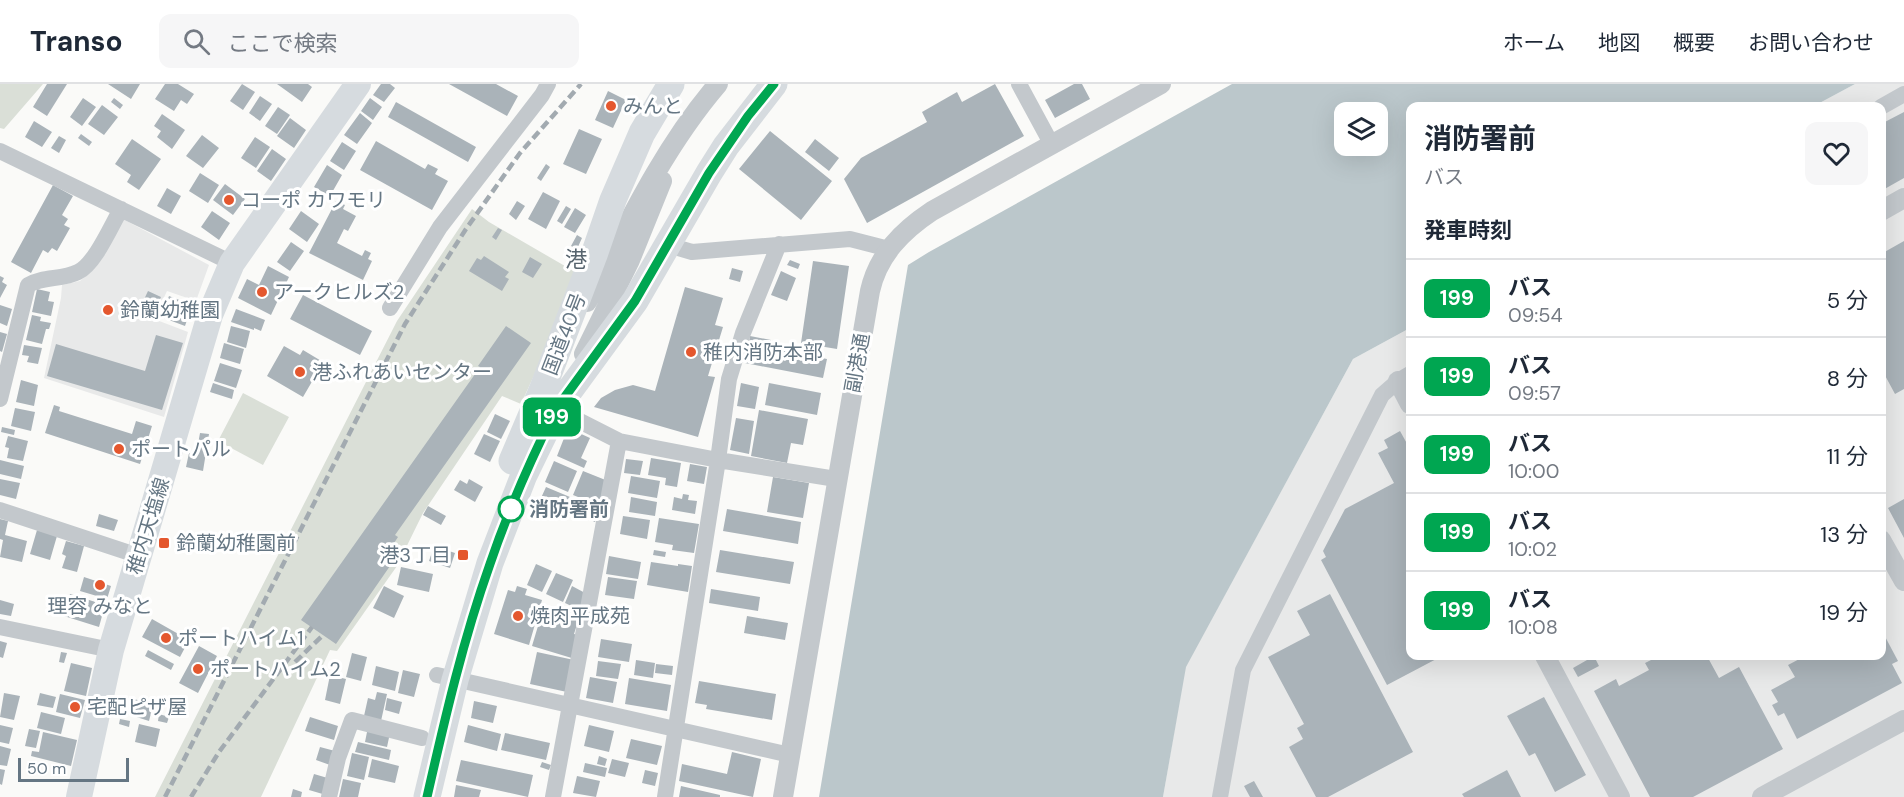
<!DOCTYPE html>
<html lang="ja">
<meta charset="utf-8">
<style>
:root{--surface:#fff;--page:#f6f6f7;--text:#1f2937;--muted:#747a83;--line:#e0e1e3}
body{margin:0;font-family:"DM Sans","Noto Sans JP",sans-serif;background:var(--page);color:var(--text);height:100vh;display:flex;flex-direction:column;font-size:22px;white-space:nowrap}
*{box-sizing:border-box;margin:0}
p{font-size:20px;color:var(--muted)}
.icon{flex:none;width:33px;height:33px;fill:none;stroke:currentColor;stroke-width:2;stroke-linecap:round;stroke-linejoin:round}
.map{position:relative;flex:1;overflow:hidden}
.side{position:absolute;left:1406px;top:18px;width:480px;height:558px;display:flex;flex-direction:column;background:var(--surface);border-radius:12px;box-shadow:0 6px 24px #0002}
.side>*{flex:none}
.badge{padding:0 12px;border-radius:9px;font-size:21px;line-height:39px}
.tools{position:absolute;left:1334px;top:18px;display:grid;gap:12px}
.tools a{display:grid;place-items:center;width:54px;height:54px;border-radius:12px;background:var(--surface);box-shadow:0 6px 24px #0002;font-size:30px}
.scale{position:absolute;left:18px;bottom:15px;width:111px;box-sizing:border-box;padding-left:6px;border:3px solid #657683;border-top:0;font-size:16px;line-height:21px;white-space:nowrap;color:#657683;-webkit-text-stroke:4px #fff;paint-order:stroke}
.map>.badge{position:absolute;translate:-50% -50%;box-shadow:0 0 0 3px #fff}
h2{padding:0 18px;font-size:22px;line-height:54px}
.round{display:grid;place-items:center;flex:none;width:63px;height:63px;border-radius:12px;background:var(--page)}
.headline{display:flex;align-items:center;justify-content:space-between;height:102px;padding:0 18px}
h1{font-size:28px;font-weight:700;line-height:45px}
ul{padding:0;list-style:none}
li{display:flex;align-items:center;gap:18px;height:78px;padding:0 18px;border-top:2px solid var(--line)}
li div{flex:1}
li b{display:block;font-size:22px}
li em{font-style:normal}
li .badge{min-width:66px;font-weight:700;text-align:center}
header{display:flex;align-items:center;gap:36px;box-sizing:border-box;height:84px;padding:0 30px;background:var(--surface);border-bottom:2px solid var(--line)}
header strong{font-size:28px}
nav{display:flex;gap:33px;margin-inline-start:auto;font-size:21px}
.search{width:420px;height:54px;background:var(--page);display:flex;align-items:center;gap:15px;box-sizing:border-box;padding:0 21px;border-radius:12px;color:var(--muted);font-size:22px}
.map>svg:first-child{display:block}
</style>
<header>
<strong>Transo</strong>
<div class="search"><svg class="icon" aria-label="search" viewBox="0 0 24 24"><circle cx="10" cy="10" r="6"/><path d="M15 15l6 6"/></svg>ここで検索</div>
<nav><a>ホーム</a><a>地図</a><a>概要</a><a>お問い合わせ</a></nav>
</header>
<div class="map">
<svg width="1904" height="713" viewBox="0 0 1904 713">
<rect width="100%" height="100%" fill="#fafaf8"/>
<!-- built -->
<path fill="#e8e9e9" d="M1855,0H1904V713H1163L1185,584L1353,275L1410,244V572H1881V22H1814Z
M123,135L209,181L196,217L167,207L154,235L188,248L164,333L44,294L61,214L62,201L80,197L93,186Z"/>
<!-- green -->
<path fill="#dadfd7" d="M0,0H43L4,45L0,44Z
M472,125L489,138L577,189L556,243L521,320L502,312L423,429L397,482L337,567L330,566L261,713H155L397,237Z
M243,309L289,333L263,381L218,357Z"/>
<!-- water -->
<path fill="#bbc7cb" fill-rule="evenodd" d="M1232,0H1855L1814,22H1410V244L1353,275L1186,583L1163,713H819L908,181L929,168ZM1344,28H1377V62H1344Z"/>
<!-- building -->
<path fill="#aab3b9" d="M47,0H67L47,32L33,23Z
M108,0H140L131,15Z
M165,0H178L194,10L187,20L181,16L174,27L155,15Z
M242,0L255,8L243,26L230,17Z
M277,0H308L312,3L302,18Z
M381,0H390L395,4L384,18L373,11Z
M449,0H496L518,12L507,32Z
M995,0L1024,52L867,139L844,95L861,74L927,38L922,28L957,8L962,18Z
M1074,0H1082L1090,15L1055,34L1045,16Z
M608,7L626,16L613,44L595,36Z
M260,12L272,20L260,37L249,29Z
M83,14L96,23L82,42L70,33Z
M114,14L123,21L120,25L111,18Z
M370,14L382,23L373,36L361,27Z
M396,18L476,63L468,78L388,33Z
M102,21L118,33L104,51L88,40Z
M278,23L290,31L277,50L265,42Z
M1904,28V94L1881,107V40Z
M360,29L372,39L357,60L344,51Z
M162,30L185,46L172,65L157,53L161,47L154,42Z
M290,34L306,46L294,64L277,52Z
M34,37L52,48L42,63L25,53Z
M579,45L602,55L586,90L563,80Z
M770,47L832,97L801,136L739,85Z
M81,50L92,58L89,62L78,54Z
M202,51L219,64L203,84L186,72Z
M59,52L66,56L59,69L51,64Z
M255,53L270,63L256,84L241,74Z
M132,55L161,75L139,106L127,98L131,91L115,80Z
M815,55L839,74L829,87L805,68Z
M376,57L425,85L428,80L438,85L435,90L448,97L432,126L360,86Z
M342,58L356,67L344,86L330,77Z
M272,65L286,75L271,97L257,87Z
M546,80L550,83L541,97L537,94Z
M327,81L342,91L330,112L314,103Z
M200,89L219,101L208,119L189,107Z
M225,100L245,115L233,131L213,116Z
M53,101L73,112L62,131L68,135L64,141L70,144L57,167L52,164L48,169L43,166L31,189L11,178Z
M167,104L181,112L171,130L157,122Z
M543,108L560,117L546,145L528,135Z
M336,117L345,121L343,125L356,132L348,147L344,145L337,159L362,172L365,166L371,169L368,175L372,177L363,196L309,169Z
M517,117L525,122L516,136L509,130Z
M566,122L571,125L562,140L557,137Z
M575,124L586,131L575,149L564,143Z
M212,127L230,139L219,156L201,143Z
M301,127L319,140L307,158L289,145Z
M498,144L502,146L496,156L492,153Z
M577,151L582,154L577,165L571,162Z
M1904,157V305L1895,310L1881,284V170Z
M291,158L304,167L290,187L277,178Z
M484,172L509,188L505,193L509,195L502,207L469,187L477,174L481,176Z
M530,173L542,180L533,194L522,188Z
M790,176L800,180L798,185L787,181Z
M813,177L849,182L837,265L801,259Z
M268,182L289,193L271,231L238,214L247,195L259,201Z
M732,184L743,187L740,198L729,195Z
M781,187L796,194L787,217L771,211Z
M0,192L4,194L2,198L7,201L0,214Z
M685,203L723,214L715,241L723,243L708,292L715,293L698,353L594,323L601,314L615,306L633,301L655,307Z
M37,205L50,208L48,217L54,218L51,232L32,228Z
M148,207L161,213L153,230L140,224Z
M303,211L372,247L360,271L290,235Z
M169,212L192,221L185,242L161,233Z
M0,221L12,225L7,242L0,239Z
M236,225L265,236L261,247L254,244V246L231,238Z
M32,231L41,233L40,237L51,239L49,245H46L42,260L26,256Z
M231,242L250,247L246,264L227,258Z
M506,242L531,259L395,451L398,453L382,477L390,482L336,560L301,536L480,283L478,282Z
M0,248L7,250L2,268L0,267Z
M156,251L183,259L162,326L47,292L56,260L145,287Z
M750,252L771,256L770,264L827,275L823,294L745,279Z
M224,259L244,265L240,280L220,274Z
M24,261L42,264L38,280L27,278L29,272L22,271Z
M284,262L300,271L303,266L323,278L322,281L331,286L326,294L317,289L303,313L267,292Z
M220,279L242,286L236,304L214,297Z
M21,296L38,301L34,322L16,318Z
M213,299L234,306L232,315L210,308Z
M741,299L759,303L755,325L737,322Z
M769,299L821,309L817,331L765,321Z
M54,321L60,323L59,327L132,350L136,337L152,342L140,380L45,349Z
M15,324L35,328L31,347L11,342Z
M759,326L808,335L803,361L791,359L787,379L751,372Z
M495,330L510,337L501,355L487,348Z
M736,334L754,337L749,370L730,366Z
M2,343L15,346L14,351L1,348Z
M568,344L590,354L581,374L587,377L584,384L557,372Z
M1400,347L1410,365V572H1442L1387,601L1321,476L1326,473L1323,467L1345,425L1394,399L1378,369L1388,364L1384,356Z
M200,349L209,350L203,387L186,383L189,369L196,371Z
M484,350L500,357L490,378L474,370Z
M8,352L28,357L23,377L7,374L9,364L5,363Z
M651,374L681,379L677,403L665,401L666,394L648,391Z
M626,375L643,377L640,391L624,389Z
M0,376L24,382L21,395L0,390Z
M554,377L577,387L568,408L545,398Z
M690,380L707,383L704,400L687,397Z
M583,387L608,397L598,421L573,411Z
M631,392L660,397L657,414L628,409Z
M773,393L809,399L803,434L767,428Z
M0,395L20,399L16,415L0,411Z
M469,395L483,403L475,418L454,406L460,396L467,400Z
M546,403L570,413L565,425L541,414Z
M683,410L689,411L688,416L697,417L695,430L672,426L674,413L682,415Z
M631,413L657,418L655,432L629,428Z
M574,415L600,426L595,438L569,426Z
M1904,415V454L1888,424Z
M428,422L446,432L441,441L423,431Z
M727,425L801,438L798,460L723,447Z
M99,430L118,436L114,447L96,442Z
M623,432L650,436L647,455L620,450Z
M659,434L699,440L694,469L672,466L673,461L655,458Z
M0,435L8,437L5,451L27,457L22,478L0,473L3,456L0,455Z
M37,446L57,452L50,476L30,470Z
M66,457L84,462L77,488L62,484L66,472L62,470Z
M434,462L455,469L450,484L429,477Z
M654,466L666,468L665,473L653,471Z
M720,466L794,478L790,500L716,488Z
M609,472L641,478L638,495L606,490Z
M651,478L678,482V480L692,482L688,508L647,501Z
M536,480L552,487L542,508L527,501Z
M401,483L433,490L429,508L397,501Z
M556,489L573,496L563,518L546,510Z
M84,493L111,502L107,515L80,507Z
M608,493L637,497L634,515L605,511Z
M384,502L404,512L394,534L373,524Z
M517,502L527,505L525,511L542,516L529,561L494,550L508,506L515,508Z
M572,502L587,510L580,526L565,519Z
M711,505L760,513L758,527L709,519Z
M70,510L105,521L99,543L64,532Z
M1330,510L1413,668L1328,713H1316L1289,663L1303,655L1297,644L1304,640L1268,573L1310,551L1297,527Z
M0,516L14,520L11,532L0,530Z
M557,524L580,531L574,550L582,552L575,575L532,562L541,532L554,535Z
M747,532L788,539L785,556L744,549Z
M152,535L189,556L180,573L142,553Z
M1881,545L1898,577L1892,580L1902,599L1797,655L1784,629L1778,632L1772,621L1778,618L1771,606L1795,593L1788,581L1805,572H1881Z
M601,555L632,560L629,578L598,573Z
M0,557L7,559L3,574L0,573Z
M199,562L217,572L198,609L179,599Z
M148,566L174,580L171,586L145,572Z
M61,568L67,569L64,579L59,578Z
M537,568L574,576L567,608L530,600Z
M352,569L367,573L361,597L346,593Z
M1594,572L1599,582L1578,593L1573,584Z
M1659,572H1707L1719,594L1739,583L1783,665L1693,713H1650L1594,607L1616,595L1619,602L1649,586L1645,579Z
M636,576L655,579L653,594L634,591Z
M598,577L621,580L618,595L596,592Z
M71,579L92,584L86,612L64,607Z
M656,580L673,582L672,591L655,589Z
M376,582L399,588L395,607L372,601Z
M403,586L420,590L414,613L398,609Z
M330,591L346,595L340,620L325,616Z
M590,593L617,598L613,619L586,614Z
M629,594L671,601L667,627L625,620Z
M699,597L776,610L772,636L706,625L707,621L695,619Z
M377,608L387,610L381,637L364,632L368,614L375,616Z
M4,609L20,612L14,636L0,633Z
M40,609L56,613L53,624L37,621Z
M60,610L85,616L80,634L56,628Z
M128,613L153,621L149,637L124,629Z
M1544,613L1586,691L1555,708L1535,669L1529,672L1507,632Z
M387,614L402,618L399,630L385,626Z
M474,617L497,622L493,639L471,634Z
M41,628L65,634L61,650L37,644Z
M159,630L169,633L167,639L158,637Z
M310,633L338,642L334,656L305,647Z
M120,635L130,637L129,643L119,640Z
M139,640L160,645L156,663L135,658Z
M0,641L13,644L9,660L0,658Z
M468,641L501,650L497,667L464,658Z
M589,641L614,647L609,668L584,662Z
M368,643L390,649L387,663L365,658Z
M29,645L40,647L36,664L25,662Z
M43,648L77,656L71,682L31,672L32,667L39,668Z
M505,649L550,659L546,676L501,666Z
M631,655L662,662L657,681L626,674Z
M358,658L391,666L389,676L355,668Z
M0,662L11,665L7,682L0,681Z
M320,663L335,667L330,681L316,676Z
M732,668L761,675L753,713L679,697L682,680L727,690Z
M352,669L369,673L364,696L347,692Z
M599,672L607,675L605,682L597,680Z
M372,675L399,682L395,699L368,693Z
M612,675L629,679L625,693L608,689Z
M461,676L533,691L528,713L456,697Z
M542,678L551,681L549,686L540,683Z
M585,679L607,684L605,693L583,688Z
M0,685L5,686L2,701L0,700Z
M645,686L658,689L655,702L642,699Z
M1507,686L1521,713H1464L1462,710Z
M314,690L331,695L326,711L309,706Z
M577,692L600,697L596,713L573,709Z
M343,695L361,699L358,713H339Z
M1254,697L1263,713H1250L1244,702Z
M456,701L481,706L479,713H454Z
M681,702L720,711V713H679Z
M293,705L302,708L301,713H291Z"/>
<g fill="none" stroke-linecap="round" stroke-linejoin="round">
<!-- minor -->
<path stroke="#c3c8cc" stroke-width="16" d="M1019,0L1052,61
M1881,23L1904,10
M0,67L232,179
M668,161L692,168L850,155L889,165
M390,224L440,143L542,11L548,0
M0,315L28,201C43,192 62,196 78,188C95,180 111,142 121,125
M556,325L619,357L718,376L836,395
M0,426L139,472
M0,543L111,566
M437,591L790,671
M329,713L338,674L352,636L422,654
M553,713L619,357
M665,713L718,376L729,295L743,249L779,160
M1220,713L1243,586L1382,311L1398,297L1410,290"/>
<!-- tertiary -->
<path stroke="#c3c8cc" stroke-width="20" d="M1881,127L1904,114
M587,218C626,143 663,64 718,0
M584,270L630,176L662,97
M1398,297L1410,320
M1881,456L1904,497
M1545,572L1620,713
M783,713L870,207C878,171 902,147 932,127L1161,0
M1762,713L1904,636"/>
<!-- primary -->
<path stroke="#d6dbdf" stroke-width="26" d="M79,713L111,566L210,231L232,179L358,0"/>
<!-- trunk -->
<path stroke="#d6dbdf" stroke-width="27" d="M512,377L543,304L594,171L613,116L642,49L671,0
M427,713L455,596L490,479L524,391L556,325L635,217L709,89L726,62L774,0"/>
<!-- rail -->
<path stroke="#a2aab0" stroke-width="4.5" stroke-dasharray="9 4.5" stroke-linecap="butt" d="M295,578L323,551
M165,713L405,240L466,145L520,69L581,0
M191,713L219,668L312,543"/>
</g>
<g fill="none" stroke-linecap="round" stroke-linejoin="round">
<defs>
<path id="line" d="M427,713C445,634 463,556 490,480C508,427 531,375 556,325L635,217L709,89L748,32L774,0"/>
</defs>
<!-- line casing -->
<use href="#line" stroke="#fff" stroke-width="14"/>
<!-- line -->
<use href="#line" stroke="#00a651" stroke-width="9"/>
</g>
<!-- markers -->
<g fill="#e4572e" stroke="#fff" stroke-width="2">
<circle cx="611" cy="22" r="6"/>
<circle cx="229" cy="116" r="6"/>
<circle cx="262" cy="208" r="6"/>
<circle cx="108" cy="226" r="6"/>
<circle cx="691" cy="268" r="6"/>
<circle cx="300" cy="288" r="6"/>
<circle cx="119" cy="365" r="6"/>
<rect x="158" y="453" width="12" height="12" rx="3"/>
<rect x="457" y="465" width="12" height="12" rx="3"/>
<circle cx="100" cy="501" r="6"/>
<circle cx="518" cy="532" r="6"/>
<circle cx="166" cy="554" r="6"/>
<circle cx="198" cy="585" r="6"/>
<circle cx="75" cy="623" r="6"/>
</g>
<circle fill="#fff" stroke="#00a651" stroke-width="3" cx="511" cy="425" r="12"/>
<g text-anchor="middle" dominant-baseline="central" stroke-width="6" stroke-linejoin="round" paint-order="stroke">
<!-- poi labels -->
<g font-size="20" fill="#657683" stroke="#fff" text-anchor="start">
<text x="623" y="22">みんと</text>
<text x="241" y="116">コーポ カワモリ</text>
<text x="274" y="208">アークヒルズ2</text>
<text x="120" y="226">鈴蘭幼稚園</text>
<text x="703" y="268">稚内消防本部</text>
<text x="312" y="288">港ふれあいセンター</text>
<text x="131" y="365">ポートパル</text>
<text x="176" y="459">鈴蘭幼稚園前</text>
<text x="451" y="471" text-anchor="end">港3丁目</text>
<text x="100" y="522" text-anchor="middle">理容 みなと</text>
<text x="530" y="532">焼肉平成苑</text>
<text x="178" y="554">ポートハイム1</text>
<text x="210" y="585">ポートハイム2</text>
<text x="87" y="623">宅配ピザ屋</text>
</g>
<!-- street labels -->
<g font-size="20" fill="#657683" stroke="#fff">
<text transform="translate(564 250) rotate(-69)">国道40号</text>
<text transform="translate(857 279) rotate(-80)">副港通</text>
<text transform="translate(148 442) rotate(-73)">稚内天塩線</text>
</g>
<!-- stop labels -->
<g font-size="20" font-weight="bold" fill="#657683" stroke="#fff" text-anchor="start">
<text x="529" y="425">消防署前</text>
</g>
<!-- quarter labels -->
<g font-size="22" fill="#57646e" stroke="#fff">
<text x="576" y="175">港</text>
</g>
</g>
</svg>
<div class="tools">
<a><svg class="icon" aria-label="layers" viewBox="0 0 24 24"><path d="M12 4l9 5-9 5-9-5zM3 14l9 5 9-5"/></svg></a>
</div>
<div class="scale">50 m</div>
<b class="badge" style="left:552px;top:333px;background:#00a651;color:#fff">199</b>
<section class="side">
<div class="headline"><div><h1>消防署前</h1><p>バス</p></div><a class="round"><svg class="icon" aria-label="heart" viewBox="0 0 24 24"><path d="M12 20l-8-8c-3-5 5-10 8-4 3-6 11-1 8 4z"/></svg></a></div>
<h2>発車時刻</h2>
<ul>
<li><span class="badge" style="background:#00a651;color:#fff">199</span><div><b>バス</b><p>09:54</p></div><em>5 分</em></li>
<li><span class="badge" style="background:#00a651;color:#fff">199</span><div><b>バス</b><p>09:57</p></div><em>8 分</em></li>
<li><span class="badge" style="background:#00a651;color:#fff">199</span><div><b>バス</b><p>10:00</p></div><em>11 分</em></li>
<li><span class="badge" style="background:#00a651;color:#fff">199</span><div><b>バス</b><p>10:02</p></div><em>13 分</em></li>
<li><span class="badge" style="background:#00a651;color:#fff">199</span><div><b>バス</b><p>10:08</p></div><em>19 分</em></li>
</ul>
</section>
</div>
